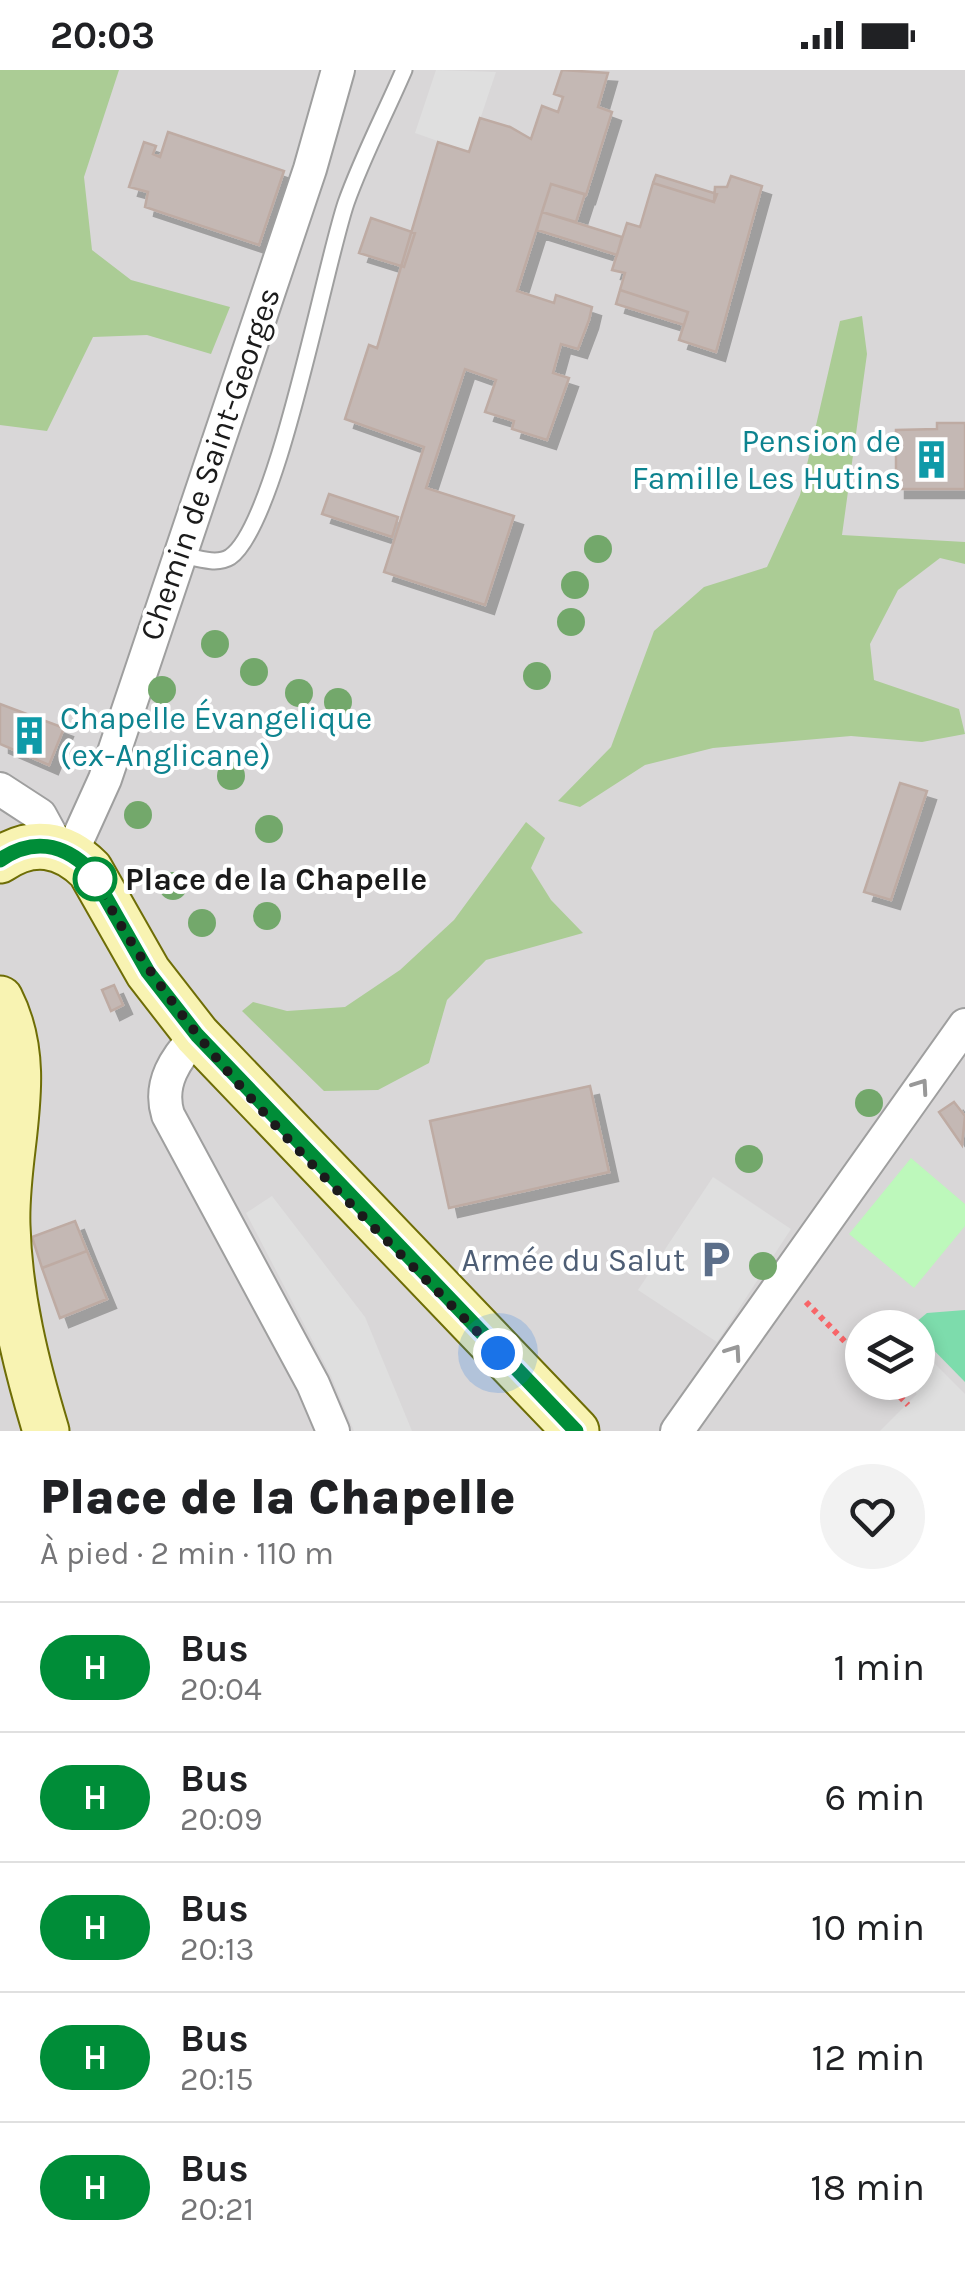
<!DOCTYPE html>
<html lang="fr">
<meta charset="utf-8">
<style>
:root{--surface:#fff;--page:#f2f2f2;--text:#202124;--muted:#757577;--line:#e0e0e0}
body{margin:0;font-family:Karla,sans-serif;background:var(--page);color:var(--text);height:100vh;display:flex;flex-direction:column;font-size:38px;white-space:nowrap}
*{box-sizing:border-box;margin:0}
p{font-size:32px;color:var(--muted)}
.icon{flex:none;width:55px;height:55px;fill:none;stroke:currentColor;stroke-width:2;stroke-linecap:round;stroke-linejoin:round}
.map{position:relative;height:1361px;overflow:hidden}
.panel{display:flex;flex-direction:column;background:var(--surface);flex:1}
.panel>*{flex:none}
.badge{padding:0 20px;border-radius:32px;font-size:35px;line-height:65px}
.tools{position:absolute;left:845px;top:1240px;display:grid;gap:20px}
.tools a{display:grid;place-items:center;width:90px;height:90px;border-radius:50%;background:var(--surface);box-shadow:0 5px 15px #0003;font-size:50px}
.you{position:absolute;width:50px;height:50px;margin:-25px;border:8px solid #fff;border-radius:50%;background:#1a73e8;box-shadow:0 0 0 15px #1a73e833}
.map>.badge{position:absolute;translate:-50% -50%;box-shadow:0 0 0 5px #fff}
.round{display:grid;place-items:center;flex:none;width:105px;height:105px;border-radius:52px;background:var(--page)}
.head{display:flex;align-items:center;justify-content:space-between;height:170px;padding:0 40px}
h1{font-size:48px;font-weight:800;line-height:75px}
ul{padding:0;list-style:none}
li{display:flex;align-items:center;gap:30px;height:130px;padding:0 40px;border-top:2px solid var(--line)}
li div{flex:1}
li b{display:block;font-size:38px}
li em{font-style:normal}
li .badge{min-width:110px;font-weight:700;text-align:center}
.status{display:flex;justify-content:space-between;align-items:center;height:70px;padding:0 50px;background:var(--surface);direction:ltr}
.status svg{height:28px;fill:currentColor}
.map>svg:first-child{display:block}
</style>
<div class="status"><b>20:03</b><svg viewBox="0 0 49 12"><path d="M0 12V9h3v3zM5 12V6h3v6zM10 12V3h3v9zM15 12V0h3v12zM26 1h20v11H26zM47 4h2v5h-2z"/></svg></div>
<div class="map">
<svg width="965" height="1361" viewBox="0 0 965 1361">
<defs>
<filter id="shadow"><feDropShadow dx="9" dy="9" stdDeviation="0" flood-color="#0004"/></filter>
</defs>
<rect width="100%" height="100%" fill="#ece7e0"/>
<!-- residential -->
<path fill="#d9d7d8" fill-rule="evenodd" d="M0,0H965V1361H0ZM862,1258H918V1312H862Z"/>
<!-- forest -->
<path fill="#abcc95" d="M0,0H119L84,107L92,180L131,210L230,237L211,284L147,265L93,267L47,361L0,355Z
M862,246L867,284L842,465L965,472V494L940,488L898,520L870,574L874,610L959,639L965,664L922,672L851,666L713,678L645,695L580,737L558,731L611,677L654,561L704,517L767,497L800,425L840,251Z
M526,752L545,768L531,798L551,830L583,863L486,890L447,930L429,993L378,1020L324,1021L242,941L253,932L287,941L345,937L400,900L454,850Z"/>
<!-- park -->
<path fill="#bdf8bb" d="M911,1088L965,1134V1156L914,1218L849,1164Z"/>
<!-- pitch -->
<path fill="#7ddcac" d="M965,1240V1312L918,1264L915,1253L927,1243Z"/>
<!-- parking -->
<path fill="#dfdfdf" d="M436,0L496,2L469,82L415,63Z
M713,1107L791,1159L717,1272L638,1220Z
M272,1126L365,1247L412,1361H354L331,1306L246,1143Z
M929,1288L965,1324V1361H880L917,1324L906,1313L918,1312V1300Z"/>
<!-- building -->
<path fill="#c4b8b4" stroke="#beaba3" stroke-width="2.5" filter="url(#shadow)" d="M562,0L608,3L598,37L612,42L586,125L551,114L517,221L554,233L556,225L592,237L589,250L578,279L561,274L553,303L569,308L547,370L512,359L514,351L485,342L496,310L465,299L426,418L514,446L485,535L384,502L424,377L345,349L369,275L377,278L438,72L469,82L480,48L510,57L531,69L542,36L558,42L563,27L554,24Z
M168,62L284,101L259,175L145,137L148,122L129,117L144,72L156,76L153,84L160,87Z
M656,105L717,124L714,132L653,113Z
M731,106L762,116L716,282L679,270L688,242L620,220L625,203L612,200L627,153L640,157L653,113L714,132L715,117H727Z
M551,114L585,124L576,152L542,142Z
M542,142L622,167L617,185L537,160Z
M371,148L415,163L404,197L359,183Z
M620,220L688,242L684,255L616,234Z
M937,353H965V419H896V360L937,359Z
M329,424L398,447L392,467L322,444Z
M0,634L64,658L49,695L0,674Z
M900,713L927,721L891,830L864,822Z
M114,915L123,935L111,941L102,920Z
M590,1016L609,1102L449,1138L430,1051Z
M954,1032L965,1046L962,1075L939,1042Z
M75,1151L87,1181L42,1198L32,1167Z
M87,1181L107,1229L60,1248L42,1198Z"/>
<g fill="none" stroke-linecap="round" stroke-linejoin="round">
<defs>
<path id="lane" d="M178,484C194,487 216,496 230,487C277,455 324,198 346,133C362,88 385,44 404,0"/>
<path id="street" d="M0,719L40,745L58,778
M71,784L105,709L310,99L338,0
M197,965C176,988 158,1013 168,1045L313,1314L333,1361
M677,1361L965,955"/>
<path id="secondary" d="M0,790C32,768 63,773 90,800L148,902L197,965L576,1361
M0,929C37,1001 4,1079 7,1156C9,1226 26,1295 46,1361"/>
</defs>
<!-- lane casing -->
<use href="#lane" stroke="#9f9f9f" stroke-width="19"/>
<!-- street casing -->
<use href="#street" stroke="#9f9f9f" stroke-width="36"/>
<!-- secondary casing -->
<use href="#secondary" stroke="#6e6d06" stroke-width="49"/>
<!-- path -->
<path stroke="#f86568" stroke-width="6" stroke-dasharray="5 5" stroke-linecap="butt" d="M806,1232L862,1289
M886,1312L908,1335"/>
<!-- lane -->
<use href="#lane" stroke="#fff" stroke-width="15"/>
<!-- street -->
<use href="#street" stroke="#fff" stroke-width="32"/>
<!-- secondary -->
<use href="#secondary" stroke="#f8f3b2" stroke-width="45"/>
</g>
<!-- trees -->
<g fill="#73a86b">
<circle cx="598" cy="479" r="14"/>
<circle cx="575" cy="515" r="14"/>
<circle cx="571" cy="552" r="14"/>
<circle cx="215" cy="574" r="14"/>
<circle cx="254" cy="602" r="14"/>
<circle cx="537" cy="606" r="14"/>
<circle cx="162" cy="620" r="14"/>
<circle cx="299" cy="623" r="14"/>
<circle cx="338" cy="632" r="14"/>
<circle cx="231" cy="706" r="14"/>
<circle cx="138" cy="745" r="14"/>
<circle cx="269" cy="759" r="14"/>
<circle cx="173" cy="816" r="14"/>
<circle cx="267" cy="846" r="14"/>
<circle cx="202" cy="853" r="14"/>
<circle cx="869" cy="1033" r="14"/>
<circle cx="749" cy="1089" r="14"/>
<circle cx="763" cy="1196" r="14"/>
</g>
<!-- one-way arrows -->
<defs><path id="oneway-chevron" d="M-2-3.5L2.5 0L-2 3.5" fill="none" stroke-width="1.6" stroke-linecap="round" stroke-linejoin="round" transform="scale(2.5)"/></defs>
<g stroke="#989898">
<use href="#oneway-chevron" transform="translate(921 1016) rotate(-55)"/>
<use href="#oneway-chevron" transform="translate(734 1282) rotate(-55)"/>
</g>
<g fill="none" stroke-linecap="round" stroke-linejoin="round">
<defs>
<path id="line" d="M0,790C32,768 63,773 90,800L148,902L197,965L576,1361"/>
</defs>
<!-- line casing -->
<use href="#line" stroke="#fff" stroke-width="22"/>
<!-- line -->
<use href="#line" stroke="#008d38" stroke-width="15"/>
<!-- walk -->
<path stroke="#1b1b1b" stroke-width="10" stroke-dasharray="0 18" d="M95,809C189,991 357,1136 498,1283"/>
</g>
<!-- icons -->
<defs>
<symbol id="building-bare" viewBox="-9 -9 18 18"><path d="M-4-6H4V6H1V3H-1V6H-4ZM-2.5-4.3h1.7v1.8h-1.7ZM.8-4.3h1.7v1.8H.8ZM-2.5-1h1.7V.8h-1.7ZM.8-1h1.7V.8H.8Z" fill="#0f9aa8" stroke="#fff" stroke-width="2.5" paint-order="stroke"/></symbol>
<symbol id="parking-bare" viewBox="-9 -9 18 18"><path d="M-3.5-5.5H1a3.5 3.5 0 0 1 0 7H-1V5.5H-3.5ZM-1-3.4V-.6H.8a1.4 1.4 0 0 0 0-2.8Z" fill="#5c6f8a" stroke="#fff" stroke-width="2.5" paint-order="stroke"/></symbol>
</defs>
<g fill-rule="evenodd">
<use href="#building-bare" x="904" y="362" width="55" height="55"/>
<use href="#building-bare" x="2" y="638" width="55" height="55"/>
<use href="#parking-bare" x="688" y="1162" width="55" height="55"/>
</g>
<!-- markers -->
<circle fill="#fff" stroke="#008d38" stroke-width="5" cx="95" cy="809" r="20"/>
<g text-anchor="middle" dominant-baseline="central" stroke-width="8" stroke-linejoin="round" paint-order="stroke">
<!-- culture labels -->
<g font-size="32" fill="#0d838f" stroke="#fff" text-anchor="end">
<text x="901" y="371">Pension de<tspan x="901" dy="37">Famille Les Hutins</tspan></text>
<text x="60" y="648" text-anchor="start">Chapelle Évangelique<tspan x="60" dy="37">(ex-Anglicane)</tspan></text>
</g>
<!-- street labels -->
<g font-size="32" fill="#1b1b1b" stroke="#fff">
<text transform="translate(210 394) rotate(-71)">Chemin de Saint-Georges</text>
</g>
<!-- stop labels -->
<g font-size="32" font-weight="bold" fill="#1b1b1b" stroke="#fff" text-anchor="start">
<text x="125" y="809">Place de la Chapelle</text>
</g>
<!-- service labels -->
<g font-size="32" fill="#4e5e75" stroke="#fff" text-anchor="end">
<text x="685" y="1190">Armée du Salut</text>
</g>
</g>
</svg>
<div class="tools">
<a><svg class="icon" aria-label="layers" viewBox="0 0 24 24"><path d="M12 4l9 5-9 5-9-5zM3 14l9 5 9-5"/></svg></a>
</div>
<div class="you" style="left:498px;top:1283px"></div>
</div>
<section class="panel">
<div class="head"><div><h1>Place de la Chapelle</h1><p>À pied · 2 min · 110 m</p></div><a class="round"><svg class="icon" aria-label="heart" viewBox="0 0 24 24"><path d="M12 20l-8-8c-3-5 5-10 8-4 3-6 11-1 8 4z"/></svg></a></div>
<ul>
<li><span class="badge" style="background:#008d38;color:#fff">H</span><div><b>Bus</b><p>20:04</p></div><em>1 min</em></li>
<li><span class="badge" style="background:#008d38;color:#fff">H</span><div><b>Bus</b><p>20:09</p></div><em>6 min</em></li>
<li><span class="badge" style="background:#008d38;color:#fff">H</span><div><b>Bus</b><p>20:13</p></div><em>10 min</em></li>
<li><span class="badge" style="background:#008d38;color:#fff">H</span><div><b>Bus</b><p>20:15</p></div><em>12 min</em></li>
<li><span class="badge" style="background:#008d38;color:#fff">H</span><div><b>Bus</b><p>20:21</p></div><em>18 min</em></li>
</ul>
</section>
